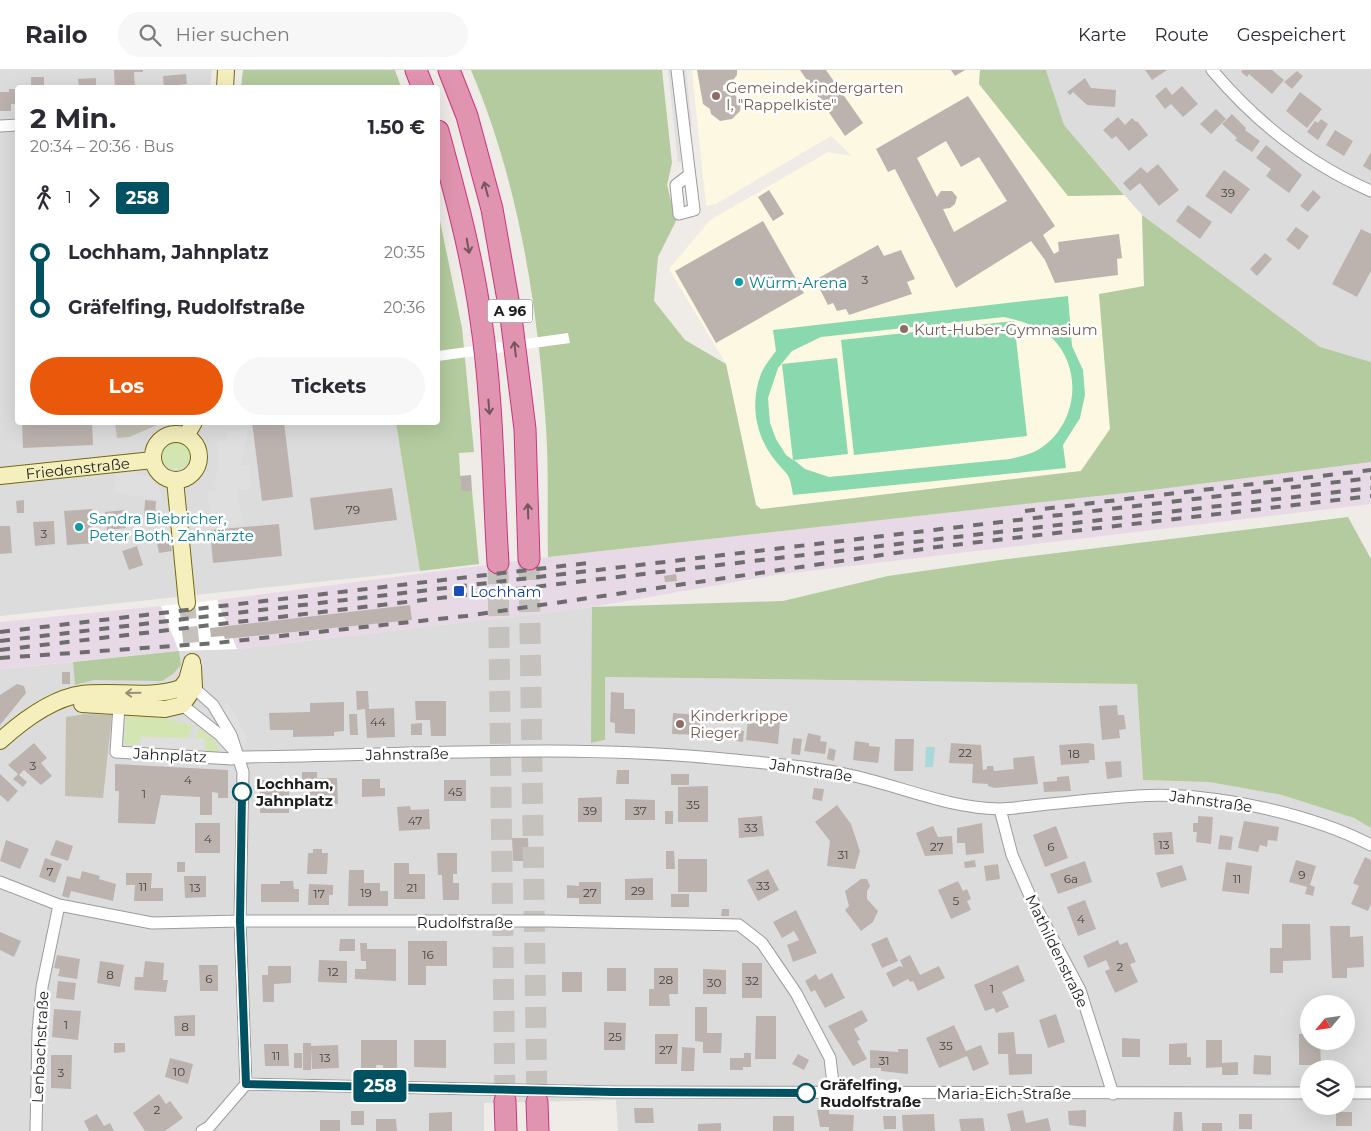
<!DOCTYPE html>
<html lang="de">
<meta charset="utf-8">
<style>
:root{--surface:#fff;--page:#f7f7f7;--text:#2b2b33;--muted:#7c7c81;--line:#e1e1e2;--accent:#ea580c}
body{margin:0;font-family:Montserrat,sans-serif;background:var(--page);color:var(--text);height:100vh;display:flex;flex-direction:column;font-size:19px;white-space:nowrap}
*{box-sizing:border-box;margin:0}
p{font-size:16px;color:var(--muted)}
.icon{flex:none;width:28px;height:28px;fill:none;stroke:currentColor;stroke-width:2;stroke-linecap:round;stroke-linejoin:round}
.map{position:relative;flex:1;overflow:hidden}
.panel{position:absolute;left:15px;top:15px;width:425px;height:340px;display:flex;flex-direction:column;background:var(--surface);border-radius:5px;box-shadow:0 5px 20px #0002}
.panel>*{flex:none}
.badge{padding:0 10px;border-radius:4px;font-size:18px;line-height:32px}
.needle{width:32px;rotate:241deg}
.fabs{position:absolute;left:1300px;top:925px;display:grid;gap:10px}
.fabs a{display:grid;place-items:center;width:55px;height:55px;border-radius:50%;background:var(--surface);box-shadow:0 5px 20px #0002;font-size:25px}
.map>.badge{position:absolute;translate:-50% -50%;box-shadow:0 0 0 2px #fff}
.legs{display:flex;align-items:center;gap:8px;height:55px;padding:0 15px;font-size:16px}
.legs p{margin-inline-start:auto}
.headline{display:flex;align-items:center;justify-content:space-between;height:85px;padding:0 15px}
h1{font-size:28px;font-weight:700;line-height:38px}
.action{display:flex;gap:10px;margin-top:auto;padding:10px 15px}
.action a{flex:1;height:58px;border-radius:30px;background:var(--accent);color:#fff;font-size:20px;font-weight:700;line-height:58px;text-align:center}
.action a+a{background:var(--page);color:var(--text)}
ul{padding:0 15px;list-style:none}
li{display:flex;align-items:center;gap:18px;height:55px;font-size:19px}
li i{display:grid;place-items:center;width:8px;height:100%;margin:0 6px;background:currentColor}
li i::after{content:'';width:12px;height:12px;margin:-6px;border:4px solid;border-radius:50%;background:var(--surface)}
li p{margin-inline-start:auto}
li:first-child i{background:linear-gradient(#0000 50%,currentColor 0)}
li:last-child i{background:linear-gradient(currentColor 50%,#0000 0)}
header{display:flex;align-items:center;gap:30px;box-sizing:border-box;height:70px;padding:0 25px;background:var(--surface);border-bottom:1px solid var(--line)}
header strong{font-size:24px}
nav{display:flex;gap:28px;margin-inline-start:auto;font-size:18px}
.search{width:350px;height:45px;background:var(--page);display:flex;align-items:center;gap:12px;box-sizing:border-box;padding:0 18px;border-radius:28px;color:var(--muted);font-size:19px}
.map>svg:first-child{display:block}
</style>
<header>
<strong>Railo</strong>
<div class="search"><svg class="icon" aria-label="search" viewBox="0 0 24 24"><circle cx="10" cy="10" r="6"/><path d="M15 15l6 6"/></svg>Hier suchen</div>
<nav><a>Karte</a><a>Route</a><a>Gespeichert</a></nav>
</header>
<div class="map">
<svg width="1371" height="1061" viewBox="0 0 1371 1061">
<rect width="100%" height="100%" fill="#efebe6"/>
<!-- residential -->
<path fill="#dddcdc" fill-rule="evenodd" d="M0,0H212L210,17L18,18V352L396,353L420,501L0,546Z
M1046,0H1371V292L1320,277L1142,145L1064,55Z
M592,537V673L605,670V607L1137,614L1143,710L1209,712L1282,725L1354,748L1371,758V1061H618L616,1030L484,1033V1061H0V599L73,592L75,615L94,610L127,609L181,595L179,581L237,579ZM1309,934H1346V971H1309ZM1309,999H1346V1036H1309Z"/>
<!-- industrial -->
<path fill="#e8d9e7" d="M1371,392V434L775,505L592,537L237,579L217,530L548,487L1152,420Z
M161,536L179,581L0,599V552Z"/>
<!-- education -->
<path fill="#fdf8e2" d="M692,0H980L979,14L1068,126L1124,125L1142,145L1144,217L1099,224L1110,359L1080,401L761,439L756,435L726,294L669,199L710,150L828,82L852,86L831,66L716,134L706,136Z"/>
<!-- construction -->
<path fill="#c3c0b2" d="M115,353V352L162,353L129,367L117,368Z
M85,644L112,645L103,728L65,726L66,647Z"/>
<!-- grass -->
<path fill="#d3e5b0" d="M162 385a14 14 0 1 1 28 0a14 14 0 1 1-28 0Z
M126,646L166,649L194,656L188,668L140,667L139,675L124,674Z
M200,659L213,669L220,682H208L205,679V669L195,668Z"/>
<!-- forest -->
<path fill="#b3cb9e" d="M243,0H395L401,17L241,18Z
M471,0H662L672,93L667,115L676,151L658,187L654,231L685,270L726,294L756,435L761,439L1081,401L1110,359L1099,224L1144,216L1142,145L1320,277L1371,292V392L1152,420L548,487C547,445 549,401 546,358C538,237 519,113 471,0Z
M980,0H1046L1064,55L1124,125L1068,126L979,14Z
M438,141L462,258L474,382L459,383L461,421H472L479,494L420,501L396,353L438,352Z
M1348,447L1371,489V758L1354,748L1282,725L1209,712L1143,710L1137,614L605,607V670L591,673L592,537L783,531L888,506L1000,490Z
M179,581L181,595L173,604L162,611L94,610L75,615L73,592Z"/>
<!-- pitch -->
<path fill="#8ad8ad" fill-rule="evenodd" d="M1068,226L1072,276L1083,300L1085,325L1080,348L1063,375L1066,398L793,425C789,400 788,407 774,389C755,365 750,332 761,304C764,296 771,288 776,281L773,260ZM1004,247C1022,251 1040,256 1053,269C1085,302 1076,359 1036,381C1028,385 1018,387 1010,389L829,407L805,399L794,390L848,384L837,288L782,294L793,390L786,385L776,369L770,353L768,328L778,298L792,281L821,267Z
M1014,251L1027,366L854,385L841,270Z"/>
<!-- parking -->
<path fill="#dfdfdf" d="M668,0H672L681,92H678Z
M682,0H686L692,56H688Z
M247,359V369L240,395H249L251,418L238,420L242,453L211,456L207,422L216,420L215,409L218,390L217,371L227,370L226,361Z
M131,402L151,408L157,415L164,430L115,423V404Z
M227,631L248,668L243,677L221,641Z
M141,667L204,669V680L141,677Z"/>
<!-- water -->
<path fill="#aad7da" d="M926,677H935L933,697H925Z"/>
<!-- pier -->
<path fill="#fff" d="M568,263L570,273L438,291V281Z
M217,530L237,579L179,581L161,536Z"/>
<!-- building -->
<path fill="#bcb3af" fill-rule="evenodd" d="M114,0H143V2H134L135,18H115Z
M697,0H737V5L730,14L723,15V21H731L741,32L740,41L732,49L720,51L711,44L710,39L703,34Z
M800,0H826L863,53L845,66Z
M951,0H965L955,6Z
M1145,0H1167L1152,10Z
M1242,0H1272L1284,10L1272,24L1249,4L1247,7L1241,2Z
M1297,1L1303,6L1292,19L1284,12Z
M186,4L187,14L178,15L179,18H164L163,6Z
M31,7H44V18H31Z
M96,8V18H79L78,9Z
M1085,8L1091,18L1116,20L1115,37L1087,35L1073,22L1070,25L1067,22Z
M1182,16L1198,34L1183,47L1171,34L1165,39L1155,26L1166,17L1172,25Z
M9,19H18V34H11V41H0V22H9Z
M1300,22L1322,39L1307,58L1286,41Z
M968,26L1055,156L1043,165L1054,184L1059,181L1058,172L1119,164L1122,188L1117,189L1118,205L1055,213L1045,190L1031,171L956,218L895,99L888,102L876,79ZM946,71L961,97L979,87L1007,131L954,162L943,139L950,138L955,134L957,127L952,121H941L937,127L917,88Z
M1216,39L1226,49L1211,64L1200,54Z
M1232,44L1246,58L1245,60L1260,71L1252,82L1235,70L1237,68L1222,54Z
M1118,47L1125,55L1132,48L1136,52L1137,51L1148,65L1129,81L1116,66L1112,69L1103,60Z
M1321,49L1328,54L1318,70L1307,62L1315,51L1318,53Z
M1335,60L1353,71L1344,86L1326,75Z
M1266,75L1302,105L1289,123L1266,106L1271,99L1256,88Z
M1371,82V101L1363,96Z
M1158,94L1179,120L1159,136L1140,113L1130,121L1123,113L1141,97L1147,103Z
M1224,100L1250,119L1231,144L1205,126Z
M769,120L784,144L773,151L758,127Z
M1313,120L1321,127L1308,142L1300,136Z
M1188,135L1212,152L1200,169L1176,151Z
M763,151L804,223L716,273L675,201Z
M1296,157L1309,166L1299,180L1286,170Z
M1361,159L1371,164V201L1357,227L1332,214Z
M878,175L884,186L901,180L915,209L907,212L912,224L849,245L846,239L837,241L833,233L828,235L815,210Z
M1265,183L1272,189L1257,206L1250,199Z
M22,352H92L93,375L23,378Z
M252,352H284L293,427L262,431Z
M471,405L472,421H461L460,406Z
M392,418L397,450L314,460L310,428Z
M24,430V443H17L16,431Z
M145,430L156,431L155,447H144Z
M92,439L94,473L67,475L64,441Z
M125,440L126,458L107,460L105,442Z
M54,451L55,474L35,476L33,452Z
M279,454L282,486L213,493L210,460Z
M0,456H10L12,483L0,484Z
M170,471L172,481L159,483L157,473Z
M137,476L143,495L129,500L122,481Z
M676,504L677,511L665,512L664,506Z
M410,535L412,550L225,569L224,566L211,567L210,558Z
M62,602H70V614H62Z
M17,614L24,616L26,623L0,655V625Z
M356,621H368L369,639L394,638L395,667L367,668L365,639L357,640Z
M611,622L624,623V639H635V664L615,663V653L610,652Z
M415,631H446V666H431L430,650H416Z
M344,632V661L334,662V666L293,667V660H270L269,643L310,642V633Z
M1117,635L1118,645H1124L1126,659L1119,660L1120,668L1102,670L1099,636Z
M673,643L700,645L699,665L672,664Z
M349,644H357L358,665H350Z
M748,648L780,651L778,674L746,670Z
M422,653V665H411V654Z
M737,660L744,661L743,672L736,671Z
M808,663L821,666L820,671L827,672L825,684L804,681Z
M793,668L802,669L800,685L791,684Z
M895,669H914L913,701H894Z
M855,671L869,673V676L880,677L878,693L853,690Z
M34,673L47,688L41,693L52,706L41,715L24,700L19,705L27,712L23,717L13,709L18,704L8,695Z
M951,673L981,675L983,700L987,699V696H993L994,701L1014,699L1013,688L1034,686L1038,714L995,718L988,716V714L972,713L973,694L949,693Z
M1088,673L1094,674L1095,690H1089V693L1061,695L1059,675Z
M829,678L836,680L834,691L827,689Z
M1121,691L1122,707L1107,709L1105,692Z
M115,694L228,700V728H218V723L212,722V745H200V727L161,725L155,754L118,753L119,721H115Z
M617,700H629V714H616Z
M302,702H317V708H337L338,734H310V719H302Z
M0,704L18,721L8,732L0,725Z
M671,704H689V715H671Z
M1069,706L1071,721L1044,722L1043,712L1057,711V707Z
M362,709H380V718H385V726L362,727Z
M260,710H289V743H260Z
M444,710H466V731H444Z
M708,716V752H678V717Z
M814,718L824,719L822,731L812,729Z
M602,727V752H578V728Z
M625,729L655,730V750H625Z
M837,735L851,754L860,781L855,799L827,796L830,771L815,752Z
M410,736L411,740L429,739L430,759L399,761L397,737Z
M665,741H673V754H665Z
M762,746L764,766L739,768L738,748Z
M1198,746L1213,747L1211,774L1196,772L1197,762H1193V753H1198Z
M1244,751L1279,757L1277,771L1268,770L1267,777L1260,775L1258,782L1238,778Z
M195,753H220V783H195Z
M982,753L984,783L966,785L965,773H957V758Z
M933,756L938,767L952,766L953,784L925,786L916,763Z
M1056,756L1068,788L1045,797L1033,765Z
M1172,762L1174,784L1155,785L1153,763Z
M1220,765L1233,767L1231,780L1218,779Z
M512,768H528L529,791H513Z
M6,770L29,779L20,799L0,791Z
M56,770L73,776L68,791L50,785Z
M313,779H322V783H328L327,804H307L308,783H313Z
M666,781H674L675,799H666Z
M437,783H457V804H453V813H459V830H443L442,805H438Z
M1365,787L1371,790V834L1368,841L1351,834L1359,816L1353,813Z
M45,788L62,794L55,813L39,807Z
M678,789H707V822H678Z
M975,790L976,797L965,798L964,792Z
M1296,790L1316,796L1310,815L1315,817L1313,826L1305,824L1307,817L1289,812Z
M1085,791L1092,812L1058,824L1050,804Z
M177,792H185V802H177Z
M1226,792L1252,796L1249,824L1222,821Z
M394,793H409V804H425V829H394Z
M998,794L1000,809L986,811L984,796Z
M1182,795L1187,810L1161,818L1156,803Z
M768,799L779,820L758,831L747,810Z
M349,800H364V813H380V821H388V836H348Z
M82,801L100,806L99,809L116,814L113,831L71,821L69,828L62,826L67,806L80,809Z
M126,803H152L151,818H163V831H134L135,815H126Z
M184,806H206V827L185,828Z
M653,808V830H625V809Z
M861,809H867L870,816L867,821V829L878,841L873,852L861,861L845,840L849,836L845,821Z
M280,811H293L294,819H299V832H261V814H280Z
M958,811L963,821L967,819L971,829L967,831L971,840L951,849L938,820Z
M579,812H601V834H579V828H567V815L579,816Z
M309,814L333,815V825H329V835H308Z
M671,824H689V837H671Z
M1085,830L1096,859L1078,866L1067,837Z
M722,839H729V846H721Z
M796,840L817,883L793,892L787,875L799,870L794,861L782,868L773,852Z
M1282,854H1310L1311,890L1283,891V903H1270V878H1282Z
M1330,856H1350V867L1363,866L1364,897L1347,898V908H1332Z
M0,862L21,871L14,887L0,880Z
M887,867L898,891L882,898L871,874Z
M340,869H355V881H339Z
M1118,870L1120,875L1127,872L1136,892L1130,894L1138,912L1115,923L1105,901L1110,899L1106,890L1088,898L1083,886Z
M408,871H447V896H426V915H408Z
M360,873H367V879H396V911L355,909V899H366V891H361Z
M57,885L80,889L77,909L58,906L60,899L54,898Z
M910,885L920,905L939,896L945,908L918,921L913,911L910,912L908,909L893,917L886,903L900,896L903,897L900,890Z
M319,890L347,891V913L318,912Z
M100,891L124,895L120,917L97,913Z
M145,891L164,893L163,910H168L166,922L134,920L135,907H143Z
M742,893H762V928H742Z
M199,895H218V921H200Z
M1018,895L1025,911L1002,922L1009,937L996,943L994,938L985,941L974,915Z
M268,896H291V913L274,914V932H263L262,905H268Z
M607,898H626V921H607Z
M654,898H678V924H669L670,936H649V919H654Z
M703,899L726,900V924H703Z
M562,902H582V922H562Z
M832,903L845,928L825,938L815,920L811,922L805,911L816,904L819,910Z
M58,911L76,913L74,930L56,928Z
M695,937H707V963H722L721,983H703V972L695,971Z
M54,939L81,941L78,970L52,967Z
M862,940L868,951L854,959L860,970L857,971L867,989L853,996L828,956Z
M1056,944L1065,972L1048,978L1039,950Z
M195,945V966H175L174,946Z
M756,946H776V989H755Z
M604,952L626,953L625,980H604Z
M954,955L966,981L981,975L989,994L973,1001L967,986L939,998L926,968Z
M1014,962L1016,984H1032V1004L1009,1005L1008,984H998V963Z
M655,964H678L677,994H655Z
M1299,964H1309V971H1320L1321,995H1299Z
M1122,968L1140,969V987H1122Z
M361,970H397V999H383V995H376V999H361Z
M414,970H446V998L414,997Z
M1206,970H1222V993L1238,992V1005H1222V997L1206,998Z
M114,973H125V982L114,983Z
M303,973H311V976L338,975L339,998L312,999L311,978V1000H303Z
M1187,973V987H1191V995H1169V974Z
M264,974H288L289,996H265Z
M682,977L695,978L694,1001H681Z
M898,979H908V1004L881,1001V998H870V980L898,982Z
M294,983H302V998H294Z
M744,983H751V997H743V1000H730V988H744Z
M798,984L809,990L804,1000L792,994Z
M51,985H72L71,1019L51,1018Z
M1254,985L1271,986V1005L1253,1004Z
M170,988L193,994L188,1014L165,1007Z
M159,1024L166,1034L170,1031L183,1048L165,1061H145L133,1043Z
M634,1038H653L654,1053H635Z
M817,1040H829V1044L854,1045L853,1061H829V1057H820Z
M1023,1040L1026,1053L1048,1048L1051,1061H1011L1007,1044Z
M1086,1040V1057L1069,1055L1068,1041Z
M351,1041H364V1055H351Z
M452,1042V1061H429V1043Z
M1174,1042H1182L1183,1061H1173Z
M1336,1042H1352V1056H1336Z
M97,1044L104,1056L110,1053L114,1061H89L84,1051Z
M934,1044L935,1061H903L902,1045Z
M1239,1044H1252V1059H1239Z
M773,1046H794V1061H773Z
M883,1046H896V1059H884Z
M983,1048L985,1061H961L959,1049Z
M376,1049H396L397,1061H376Z
M320,1050H340V1061H320Z
M721,1053V1061H698V1054Z
M1202,1053H1222V1061H1202Z"/>
<g fill="none" stroke-linecap="round" stroke-linejoin="round">
<!-- secondary-tunnel -->
<path stroke="#c5c2be" stroke-width="16" stroke-dasharray="16 8" stroke-linecap="butt" d="M187,533L192,580"/>
<!-- highway-tunnel -->
<path stroke="#c5c2be" stroke-width="21" stroke-dasharray="21 11" stroke-linecap="butt" d="M529,489L537,1032
M498,493L505,1031"/>
<defs>
<path id="street" d="M677,0L694,140L679,144L676,115L689,105
M1212,0C1255,51 1309,94 1371,121
M0,56L18,55
M188,618H194L213,635L231,665L243,702L240,851L246,1014L613,1022L1309,1023
M182,630V635L220,665L240,687
M119,636L116,682L232,689L240,687C404,685 570,673 734,690C774,694 815,697 854,706C903,717 948,738 1000,739C1013,739 1027,736 1040,735C1072,732 1105,728 1137,726C1207,721 1309,743 1371,775
M1000,739L1012,785L1030,826L1080,920L1113,1024
M0,812L59,835L152,853L240,851H548L739,855L762,873L796,923L830,988L834,1022
M1346,1023H1371
M36,1061L38,962L42,917L59,835
M202,1061L209,1057L246,1014"/>
<g id="secondary">
<path d="M225,18L226,0"/>
<circle cx="176" cy="387" r="23"/>
<path d="M186,366L194,352"/>
<path id="s1" d="M0,406L153,390"/>
<path d="M175,410L187,533"/>
<path d="M82,634L165,639L182,635L194,618L193,597"/>
<path d="M0,671C21,652 53,628 82,624C115,620 150,629 181,618L187,610L192,592"/>
</g>
<path id="highway" d="M416,0L423,18
M449,0L467,46L492,139L511,247L525,359L529,489
M438,61C455,123 472,185 481,250C493,330 493,413 498,493
M505,1031L506,1061
M537,1032L538,1061"/>
</defs>
<!-- street casing -->
<use href="#street" stroke="#9c9c9c" stroke-width="13"/>
<!-- secondary casing -->
<use href="#secondary" stroke="#706a0d" stroke-width="18"/>
<!-- highway casing -->
<use href="#highway" stroke="#ce3282" stroke-width="23"/>
<!-- street -->
<use href="#street" stroke="#fff" stroke-width="11"/>
<!-- secondary -->
<use href="#secondary" stroke="#f5efbe" stroke-width="16"/>
<!-- highway -->
<use href="#highway" stroke="#e194af" stroke-width="21"/>
<!-- rail -->
<path stroke="#6d6d6d" stroke-width="4" stroke-dasharray="10 10" stroke-linecap="butt" d="M1025,441L1371,400
M0,562L588,493
M0,571L1371,408
M0,580L1371,418
M0,588L216,573L466,546L937,477L1371,426"/>
</g>
<!-- one-way arrows -->
<defs><path id="oneway-shaft" d="M-6 0H5M1.5-3L5.5 0L1.5 3" fill="none" stroke-width="1.6" stroke-linecap="round" stroke-linejoin="round" transform="scale(1.25)"/></defs>
<g stroke="#765460">
<use href="#oneway-shaft" transform="translate(486 119) rotate(-105)"/>
<use href="#oneway-shaft" transform="translate(468 176) rotate(80)"/>
<use href="#oneway-shaft" transform="translate(515 279) rotate(-97)"/>
<use href="#oneway-shaft" transform="translate(489 337) rotate(85)"/>
<use href="#oneway-shaft" transform="translate(528 441) rotate(-92)"/>
</g>
<use stroke="#959176" href="#oneway-shaft" transform="translate(133 623) rotate(179)"/>
<g fill="none" stroke-linecap="round" stroke-linejoin="round">
<defs>
<path id="line-1" d="M242,722L240,851L246,1014L613,1022L806,1023"/>
</defs>
<!-- line-1 casing -->
<use href="#line-1" stroke="#fff" stroke-width="11"/>
<!-- line-1 -->
<use href="#line-1" stroke="#005262" stroke-width="8"/>
</g>
<!-- markers -->
<g fill="#8d6e63" stroke="#fff" stroke-width="2">
<circle cx="716" cy="26" r="5"/>
<circle cx="904" cy="259" r="5"/>
<circle cx="680" cy="654" r="5"/>
</g>
<g fill="#0f9aa8" stroke="#fff" stroke-width="2">
<circle cx="739" cy="212" r="5"/>
<circle cx="79" cy="457" r="5"/>
</g>
<rect fill="#1a4fb4" stroke="#fff" stroke-width="2" x="453" y="515" width="12" height="12" rx="2.5"/>
<g fill="#fff" stroke="#005262" stroke-width="2.5">
<circle cx="242" cy="722" r="9"/>
<circle cx="806" cy="1023" r="9"/>
</g>
<g text-anchor="middle" dominant-baseline="central" stroke-width="5" stroke-linejoin="round" paint-order="stroke">
<!-- number labels -->
<g font-size="12" fill="#464443">
<text x="1228" y="122">39</text>
<text x="865" y="209">3</text>
<text x="353" y="439">79</text>
<text x="44" y="463">3</text>
<text x="378" y="651">44</text>
<text x="965" y="682">22</text>
<text x="1074" y="683">18</text>
<text x="33" y="695">3</text>
<text x="188" y="709">4</text>
<text x="455" y="721">45</text>
<text x="144" y="723">1</text>
<text x="693" y="734">35</text>
<text x="590" y="740">39</text>
<text x="640" y="740">37</text>
<text x="415" y="750">47</text>
<text x="751" y="757">33</text>
<text x="208" y="768">4</text>
<text x="1164" y="774">13</text>
<text x="937" y="776">27</text>
<text x="1051" y="776">6</text>
<text x="843" y="784">31</text>
<text x="50" y="801">7</text>
<text x="1302" y="804">9</text>
<text x="1071" y="808">6a</text>
<text x="1237" y="808">11</text>
<text x="763" y="815">33</text>
<text x="143" y="816">11</text>
<text x="195" y="817">13</text>
<text x="412" y="817">21</text>
<text x="638" y="820">29</text>
<text x="366" y="822">19</text>
<text x="590" y="822">27</text>
<text x="319" y="823">17</text>
<text x="956" y="830">5</text>
<text x="1081" y="848">4</text>
<text x="428" y="884">16</text>
<text x="1120" y="896">2</text>
<text x="333" y="901">12</text>
<text x="110" y="904">8</text>
<text x="209" y="908">6</text>
<text x="666" y="909">28</text>
<text x="752" y="910">32</text>
<text x="714" y="912">30</text>
<text x="992" y="918">1</text>
<text x="66" y="954">1</text>
<text x="185" y="956">8</text>
<text x="615" y="966">25</text>
<text x="946" y="975">35</text>
<text x="666" y="979">27</text>
<text x="276" y="985">11</text>
<text x="325" y="987">13</text>
<text x="884" y="990">31</text>
<text x="179" y="1001">10</text>
<text x="61" y="1002">3</text>
<text x="157" y="1039">2</text>
</g>
<!-- shield labels -->
<rect fill="#fff" stroke="#626262" stroke-width="1" x="487.5" y="229.5" width="45" height="23" rx="4"/>
<g font-size="14" font-weight="bold" fill="#1f1f1f">
<text x="510" y="241">A 96</text>
</g>
<!-- education labels -->
<g font-size="15" fill="#785e54" stroke="#fff" text-anchor="start">
<text x="726" y="17">Gemeindekindergarten<tspan x="726" dy="17">I, "Rappelkiste"</tspan></text>
<text x="914" y="259">Kurt-Huber-Gymnasium</text>
<text x="690" y="645">Kinderkrippe<tspan x="690" dy="17">Rieger</tspan></text>
</g>
<!-- culture labels -->
<g font-size="15" fill="#0d838f" stroke="#fff" text-anchor="start">
<text x="749" y="212">Würm-Arena</text>
<text x="89" y="448">Sandra Biebricher,<tspan x="89" dy="17">Peter Both, Zahnärzte</tspan></text>
</g>
<!-- street labels -->
<g font-size="15" fill="#1f1f1f" stroke="#fff">
<text stroke="none"><textPath href="#s1" startOffset="78">Friedenstraße</textPath></text>
<text transform="translate(407 684) rotate(-1)">Jahnstraße</text>
<text transform="translate(170 685) rotate(3)">Jahnplatz</text>
<text transform="translate(811 700) rotate(9)">Jahnstraße</text>
<text transform="translate(1211 731) rotate(8)">Jahnstraße</text>
<text x="465" y="852">Rudolfstraße</text>
<text transform="translate(1057 881) rotate(64)">Mathildenstraße</text>
<text transform="translate(40 977) rotate(-87)">Lenbachstraße</text>
<text x="1004" y="1023">Maria-Eich-Straße</text>
</g>
<!-- transit labels -->
<g font-size="15" fill="#164399" stroke="#fff" text-anchor="start">
<text x="470" y="521">Lochham</text>
</g>
<!-- stop labels -->
<g font-size="15" font-weight="bold" fill="#1f1f1f" stroke="#fff" text-anchor="start">
<text x="256" y="713">Lochham,<tspan x="256" dy="17">Jahnplatz</tspan></text>
<text x="820" y="1014">Gräfelfing,<tspan x="820" dy="17">Rudolfstraße</tspan></text>
</g>
</g>
</svg>
<div class="fabs">
<a><svg class="needle" viewBox="-14 -14 28 28"><path d="M0-13l5 13h-10z" fill="#e53935"/><path d="M0 13l5-13h-10z" fill="#7c7c81"/></svg></a>
<a><svg class="icon" aria-label="layers" viewBox="0 0 24 24"><path d="M12 4l9 5-9 5-9-5zM3 14l9 5 9-5"/></svg></a>
</div>
<b class="badge" style="left:380px;top:1016px;background:#005262;color:#fff">258</b>
<section class="panel">
<div class="headline"><div><h1>2 Min.</h1><p>20:34 – 20:36 · Bus</p></div><b>1.50 €</b></div>
<div class="legs"><svg class="icon" aria-label="walk" viewBox="0 0 24 24"><circle cx="13" cy="4" r="2"/><path d="M13 8l-2 6 4 7M11 14l-3 7M7 12l3-4h3l4 4"/></svg>1<svg class="icon" aria-label="forward" viewBox="0 0 24 24"><path d="M9 5l7 7-7 7"/></svg><b class="badge" style="background:#005262;color:#fff">258</b></div>
<ul>
<li><i style="color:#005262"></i><b>Lochham, Jahnplatz</b><p>20:35</p></li>
<li><i style="color:#005262"></i><b>Gräfelfing, Rudolfstraße</b><p>20:36</p></li>
</ul>
<div class="action"><a>Los</a><a>Tickets</a></div>
</section>
</div>
